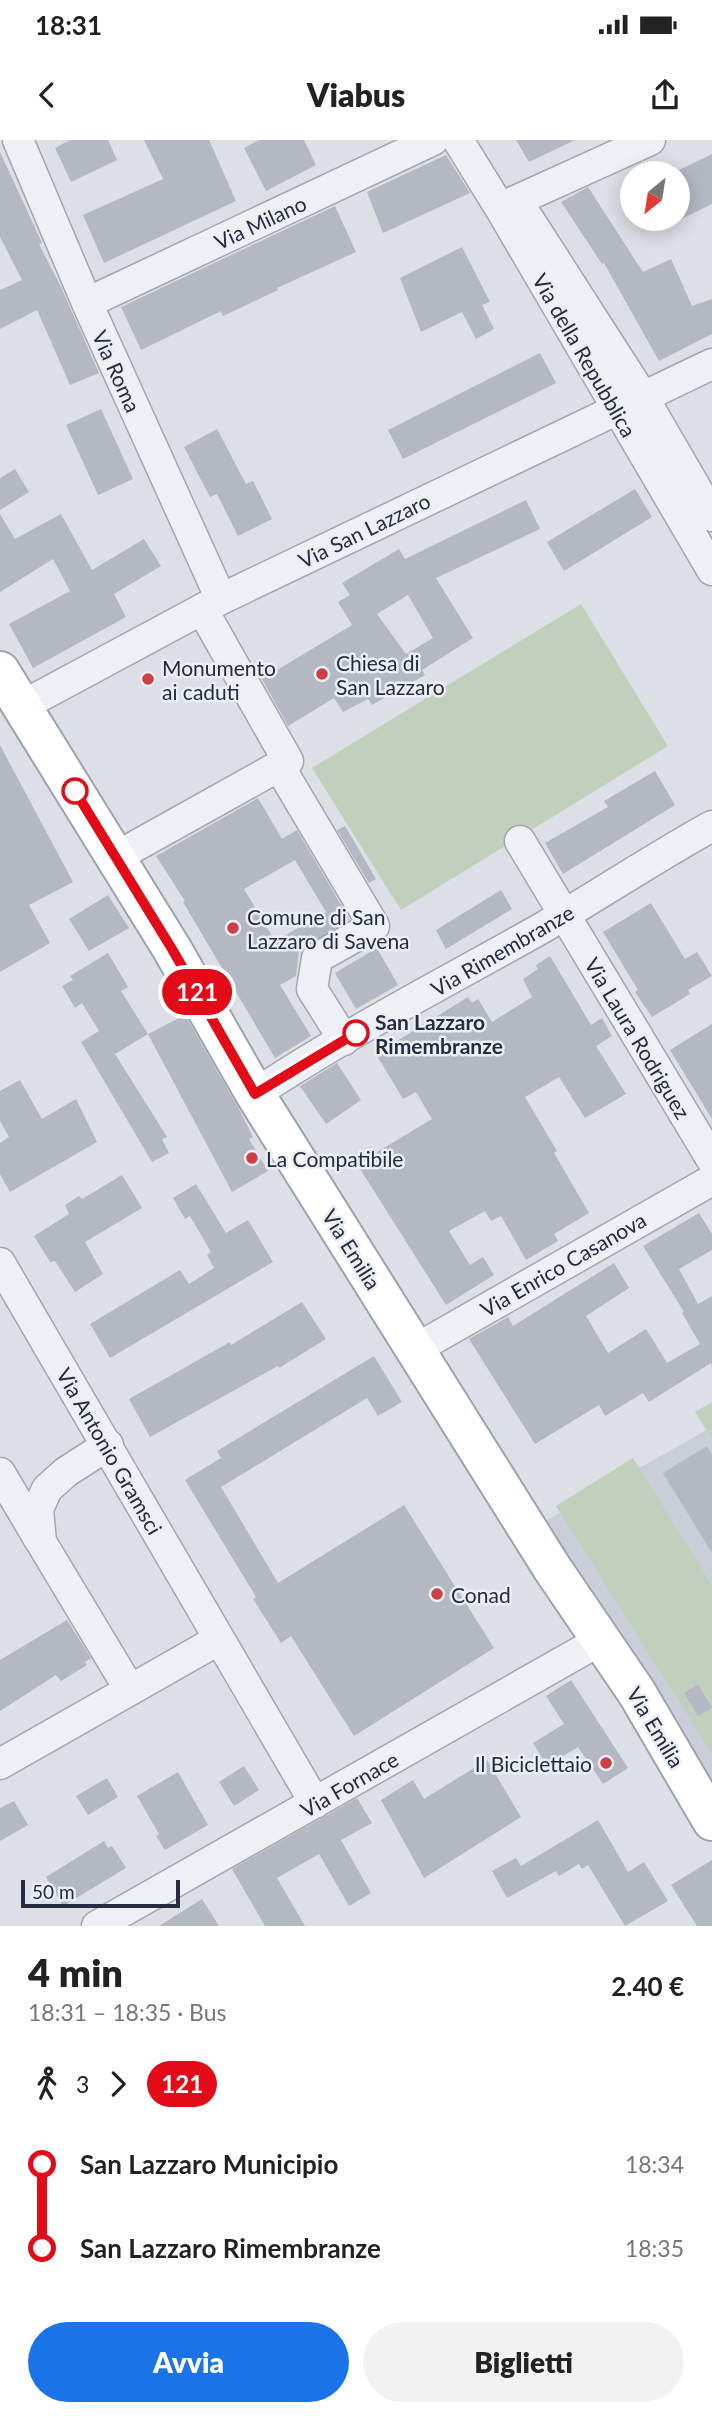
<!DOCTYPE html>
<html lang="it">
<meta charset="utf-8">
<style>
:root{--surface:#fff;--page:#f2f2f2;--text:#222;--muted:#767676;--accent:#1a73e8}
body{margin:0;font-family:Lato,sans-serif;background:var(--page);color:var(--text);height:100vh;display:flex;flex-direction:column;font-size:26px;white-space:nowrap}
*{box-sizing:border-box;margin:0}
p{font-size:23px;color:var(--muted)}
.icon{flex:none;width:38px;height:38px;fill:none;stroke:currentColor;stroke-width:2;stroke-linecap:round;stroke-linejoin:round}
.map{position:relative;height:1786px;overflow:hidden}
.side{display:flex;flex-direction:column;background:var(--surface);flex:1}
.side>*{flex:none}
.badge{padding:0 14px;border-radius:23px;font-size:24px;line-height:46px}
.needle{width:46px;rotate:210deg}
.buttons{position:absolute;left:620px;top:21px;display:grid;gap:14px}
.buttons a{display:grid;place-items:center;width:70px;height:70px;border-radius:50%;background:var(--surface);box-shadow:0 4px 18px #0003;font-size:35px}
.scale{position:absolute;left:21px;bottom:18px;width:159px;box-sizing:border-box;padding-left:7px;border:4px solid #262c3d;border-top:0;font-size:19px;line-height:24px;white-space:nowrap;color:#262c3d;-webkit-text-stroke:5px #ebeef4;paint-order:stroke}
.map>.badge{position:absolute;translate:-50% -50%;box-shadow:0 0 0 4px #fff}
.legs{display:flex;align-items:center;gap:10px;height:77px;padding:0 28px;font-size:23px}
.legs p{margin-inline-start:auto}
.head{display:flex;align-items:center;justify-content:space-between;height:119px;padding:0 28px}
h1{font-size:38px;font-weight:800;line-height:52px}
.button{display:flex;gap:14px;margin-top:auto;padding:14px 28px}
.button a{flex:1;height:80px;border-radius:42px;background:var(--accent);color:#fff;font-size:28px;font-weight:800;line-height:80px;text-align:center}
.button a+a{background:var(--page);color:var(--text)}
ul{padding:0 28px;list-style:none}
li{display:flex;align-items:center;gap:24px;height:84px;font-size:26px}
li i{display:grid;place-items:center;width:10px;height:100%;margin:0 9px;background:currentColor}
li i::after{content:'';width:18px;height:18px;margin:-9px;border:5px solid;border-radius:50%;background:var(--surface)}
li p{margin-inline-start:auto}
li:first-child i{background:linear-gradient(#0000 50%,currentColor 0)}
li:last-child i{background:linear-gradient(currentColor 50%,#0000 0)}
.status{display:flex;justify-content:space-between;align-items:center;height:49px;padding:0 35px;background:var(--surface);direction:ltr}
.status svg{height:19px;fill:currentColor}
header{display:flex;justify-content:space-between;align-items:center;height:91px;padding:0 28px;background:var(--surface);font-size:32px;font-weight:800}
.map>svg:first-child{display:block}
</style>
<div class="status"><b>18:31</b><svg viewBox="0 0 49 12"><path d="M0 12V9h3v3zM5 12V6h3v6zM10 12V3h3v9zM15 12V0h3v12zM26 1h20v11H26zM47 4h2v5h-2z"/></svg></div>
<header><svg class="icon" aria-label="back" viewBox="0 0 24 24"><path d="M15 5l-7 7 7 7"/></svg>Viabus<svg class="icon" aria-label="share" viewBox="0 0 24 24"><path d="M12 15V3M7 8l5-5 5 5M5 13v7h14v-7"/></svg></header>
<div class="map">
<svg width="712" height="1786" viewBox="0 0 712 1786">
<rect width="100%" height="100%" fill="#dcdfe6"/>
<!-- built -->
<path fill="#caced8" d="M712,1287V1652L542,1383Z"/>
<!-- green -->
<path fill="#c0d0bd" d="M581,464L668,606L401,770L312,628Z
M712,1262V1299L695,1272Z
M633,1318L712,1445V1614L556,1366Z"/>
<!-- building -->
<path fill="#b4b8c3" fill-rule="evenodd" d="M70,0H108L117,20L71,42L55,8Z
M144,0H209L236,61L104,123L83,75L163,39Z
M259,0H304L316,25L266,51L244,8Z
M516,0H575L529,22Z
M0,12L42,103L39,104L61,147L99,233L70,245L37,170L0,189V150L22,140L0,97Z
M712,14V64L677,81V31Z
M446,15L470,53L383,93L367,52Z
M588,47L643,132L671,119L692,166L712,159V194L659,221L604,123L602,124L561,62Z
M335,66L356,112L277,148L278,150L223,176L221,171L141,210L121,167Z
M462,107L490,162L482,165L494,189L476,199L462,172L421,192L400,138Z
M540,213L556,243L403,319L388,290Z
M101,269L133,339L98,355L66,285Z
M217,289L246,344L253,341L272,379L238,396L217,354L210,357L184,307Z
M15,329L29,352L0,370V338Z
M635,349L652,377L564,431L547,402Z
M526,360L540,389L436,438L473,498L422,530L425,535L372,565L368,559L343,572L334,558L288,586L262,539L352,485L338,462L350,455L342,443L399,409L405,419ZM408,455L433,498L406,514L377,474Z
M0,374L15,399L61,374L92,430L144,399L161,426L114,454L126,477L33,528L9,484L70,451L53,419L0,452Z
M0,605L73,742L29,765L50,803L0,832Z
M655,631L675,665L563,734L545,703L608,667L604,661Z
M258,658L282,699L297,690L350,780L303,808L299,811L296,836L280,845L311,896L275,918L183,762L185,761L156,716ZM295,720L326,772L275,801L244,749Z
M345,686L376,739L369,743L337,690Z
M501,750L512,769L446,809L436,790Z
M108,755L129,788L89,811L69,779Z
M651,763L685,819L697,812L712,836L688,850L690,854L652,877L635,852L638,850L603,792Z
M377,808L398,845L356,869L335,833Z
M108,813L128,847L121,851L148,894L115,914L167,997L162,999L169,1013L152,1022L81,902L99,891L82,863L75,868L62,846L73,840L70,836Z
M550,816L591,885L602,878L612,896L596,906L626,954L585,978L559,937L525,957L557,1011L554,1013L589,1073L554,1094L558,1101L526,1120L501,1076L491,1081L485,1071L449,1091L470,1125L483,1117L494,1135L446,1165L357,1024L432,979L416,952L403,959L376,914L468,857L472,863L478,859L492,882L532,857L523,839L538,829L536,825Z
M185,875L240,971L253,997L249,999L268,1031L232,1052L148,894Z
M712,884V979L670,910Z
M337,923L361,960L326,984L300,946Z
M20,940L42,979L76,959L97,1002L10,1052L0,1034V1003L9,997L0,981V951Z
M122,1035L142,1068L85,1102L103,1134L75,1152L55,1121L50,1122L34,1096L69,1074L65,1065L79,1056L82,1059Z
M196,1044L226,1093L248,1080L273,1122L110,1218L90,1184L180,1130L189,1144L214,1128L207,1115L211,1112L190,1076L185,1079L173,1058Z
M699,1073L712,1094V1110L679,1129L698,1164L712,1156V1226L711,1223L649,1262L643,1253L605,1276L599,1265L535,1304L469,1199L508,1177L513,1186L614,1123L629,1148L586,1176L608,1213L646,1189L667,1223L700,1204L682,1173L684,1172L643,1106Z
M302,1162L326,1199L279,1228L278,1226L150,1297L129,1259L230,1202L231,1205Z
M374,1216L402,1262L378,1276L367,1258L221,1347L278,1443L404,1365L494,1508L354,1596L291,1496L281,1503L253,1459L256,1457L185,1340L221,1318L217,1311Z
M707,1306L712,1315V1413L663,1333Z
M67,1480L91,1518L85,1522L87,1525L61,1541L56,1535L0,1571V1520Z
M571,1540L628,1628L603,1644L578,1607L547,1626L533,1603L564,1584L546,1556Z
M698,1544L712,1568L698,1576L684,1553Z
M487,1620L521,1677L424,1738L381,1660L413,1640L424,1659Z
M244,1626L259,1650L234,1666L219,1642Z
M178,1632L208,1685L165,1710L156,1696L159,1694L137,1656Z
M107,1638L118,1657L88,1675L76,1656Z
M357,1658L372,1683L341,1700L371,1753L349,1766L319,1714L277,1738L305,1786H265L232,1729Z
M14,1661L28,1685L0,1701V1668Z
M598,1680L628,1732L644,1722L668,1761L625,1786L588,1725L582,1729L579,1724L559,1736L556,1731L507,1758L492,1731L516,1718L521,1726Z
M104,1701L108,1708L112,1706L126,1728L63,1766L46,1737Z
M712,1720V1786H697L671,1745Z
M202,1759L219,1786H159Z"/>
<g fill="none" stroke-linecap="round" stroke-linejoin="round">
<defs>
<path id="minor" d="M18,0L87,163L221,459
M458,0L500,68L712,430
M500,68L650,0
M528,78L643,257L712,376
M87,163L433,0
M22,566L221,459L712,224
M279,626L374,786L317,818L312,849L344,900
M520,701L712,1020
M116,717L288,621L202,469
M255,954C347,893 446,842 542,788C599,755 654,718 712,686
M0,1123C106,1302 209,1484 315,1663
M414,1210L712,1040
M108,1305L66,1332L47,1349L38,1369L41,1402L130,1550
M0,1333L39,1399
M0,1624L218,1500
M97,1786L601,1500"/>
<path id="major" d="M0,531L172,809L255,954L552,1428L637,1553L712,1681"/>
</defs>
<!-- minor casing -->
<use href="#minor" stroke="#a2a6b0" stroke-width="33"/>
<!-- major casing -->
<use href="#major" stroke="#9ca2b2" stroke-width="42"/>
<!-- minor -->
<use href="#minor" stroke="#eff0f5" stroke-width="30"/>
<!-- major -->
<use href="#major" stroke="#fff" stroke-width="38"/>
</g>
<g fill="none" stroke-linecap="round" stroke-linejoin="round">
<defs>
<path id="line-1" d="M75,651L172,809L255,954L356,893"/>
</defs>
<!-- line-1 casing -->
<use href="#line-1" stroke="#fff" stroke-width="16"/>
<!-- line-1 -->
<use href="#line-1" stroke="#e20c19" stroke-width="10"/>
</g>
<!-- markers -->
<g fill="#ce3f44" stroke="#ebeef4" stroke-width="2.5">
<circle cx="322" cy="534" r="7"/>
<circle cx="148" cy="539" r="7"/>
<circle cx="233" cy="788" r="7"/>
<circle cx="252" cy="1018" r="7"/>
<circle cx="437" cy="1454" r="7"/>
<circle cx="606" cy="1623" r="7"/>
</g>
<g fill="#fff" stroke="#e20c19" stroke-width="3.5">
<circle cx="75" cy="651" r="12"/>
<circle cx="356" cy="893" r="12"/>
</g>
<g text-anchor="middle" dominant-baseline="central" stroke-width="5" stroke-linejoin="round" paint-order="stroke">
<!-- street labels -->
<g font-size="21" fill="#262c3d" stroke="#ebeef4">
<text transform="translate(260 82) rotate(-25)">Via Milano</text>
<text transform="translate(585 215) rotate(60)">Via della Repubblica</text>
<text transform="translate(117 231) rotate(66)">Via Roma</text>
<text transform="translate(364 390) rotate(-26)">Via San Lazzaro</text>
<text transform="translate(502 810) rotate(-30)">Via Rimembranze</text>
<text transform="translate(638 898) rotate(59)">Via Laura Rodriguez</text>
<text transform="translate(352 1109) rotate(58)">Via Emilia</text>
<text transform="translate(563 1124) rotate(-30)">Via Enrico Casanova</text>
<text transform="translate(110 1311) rotate(60)">Via Antonio Gramsci</text>
<text transform="translate(656 1587) rotate(59)">Via Emilia</text>
<text transform="translate(349 1644) rotate(-30)">Via Fornace</text>
</g>
<!-- poi labels -->
<g font-size="21" fill="#262c3d" stroke="#ebeef4" text-anchor="start">
<text x="336" y="522">Chiesa di<tspan x="336" dy="24">San Lazzaro</tspan></text>
<text x="162" y="527">Monumento<tspan x="162" dy="24">ai caduti</tspan></text>
<text x="247" y="776">Comune di San<tspan x="247" dy="24">Lazzaro di Savena</tspan></text>
<text x="266" y="1018">La Compatibile</text>
<text x="451" y="1454">Conad</text>
<text x="592" y="1623" text-anchor="end">Il Biciclettaio</text>
</g>
<!-- stop labels -->
<g font-size="21" font-weight="bold" fill="#262c3d" stroke="#ebeef4" text-anchor="start">
<text x="375" y="881">San Lazzaro<tspan x="375" dy="24">Rimembranze</tspan></text>
</g>
</g>
</svg>
<div class="buttons">
<a><svg class="needle" viewBox="-14 -14 28 28"><path d="M0-13l5 13h-10z" fill="#e53935"/><path d="M0 13l5-13h-10z" fill="#767676"/></svg></a>
</div>
<div class="scale">50 m</div>
<b class="badge" style="left:197px;top:852px;background:#e20c19;color:#fff">121</b>
</div>
<section class="side">
<div class="head"><div><h1>4 min</h1><p>18:31 – 18:35 · Bus</p></div><b>2.40 €</b></div>
<div class="legs"><svg class="icon" aria-label="walk" viewBox="0 0 24 24"><circle cx="13" cy="4" r="2"/><path d="M13 8l-2 6 4 7M11 14l-3 7M7 12l3-4h3l4 4"/></svg>3<svg class="icon" aria-label="forward" viewBox="0 0 24 24"><path d="M9 5l7 7-7 7"/></svg><b class="badge" style="background:#e20c19;color:#fff">121</b></div>
<ul>
<li><i style="color:#e20c19"></i><b>San Lazzaro Municipio</b><p>18:34</p></li>
<li><i style="color:#e20c19"></i><b>San Lazzaro Rimembranze</b><p>18:35</p></li>
</ul>
<div class="button"><a>Avvia</a><a>Biglietti</a></div>
</section>
